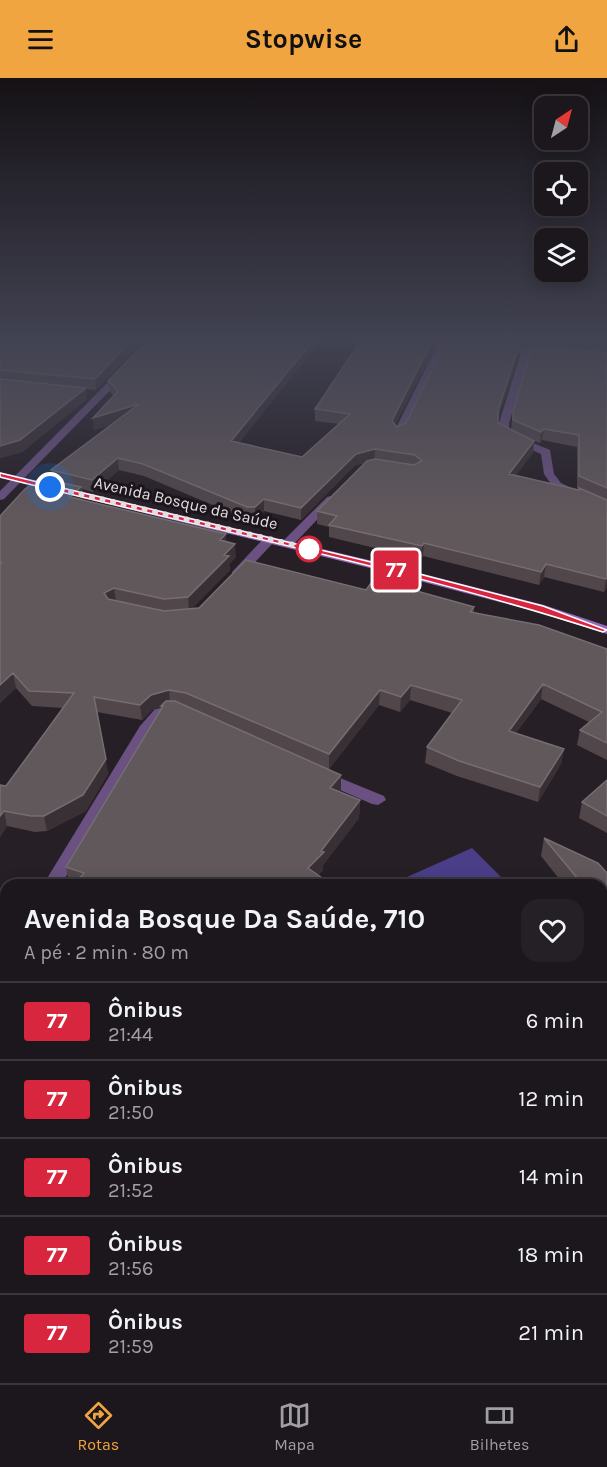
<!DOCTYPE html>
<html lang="pt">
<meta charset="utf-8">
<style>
:root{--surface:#1c171c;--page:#252025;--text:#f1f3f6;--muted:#a09fa3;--line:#3a363b;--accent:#f1a540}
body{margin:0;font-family:Karla,sans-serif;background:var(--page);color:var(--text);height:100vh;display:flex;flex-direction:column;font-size:22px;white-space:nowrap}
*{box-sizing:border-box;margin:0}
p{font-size:20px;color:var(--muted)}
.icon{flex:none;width:33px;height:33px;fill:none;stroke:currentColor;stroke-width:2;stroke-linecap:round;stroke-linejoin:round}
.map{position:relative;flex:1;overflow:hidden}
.side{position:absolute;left:0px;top:801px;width:608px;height:504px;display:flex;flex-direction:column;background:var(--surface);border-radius:18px 18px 0 0;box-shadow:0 3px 15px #0003,0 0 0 2px var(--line)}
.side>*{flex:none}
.badge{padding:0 12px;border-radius:4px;font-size:21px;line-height:39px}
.needle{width:39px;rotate:36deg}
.buttons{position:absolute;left:534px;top:18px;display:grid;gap:12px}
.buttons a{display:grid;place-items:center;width:54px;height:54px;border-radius:12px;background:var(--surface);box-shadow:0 3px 15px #0003,0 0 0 2px var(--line);font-size:30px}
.you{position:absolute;width:30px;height:30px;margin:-15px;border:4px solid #fff;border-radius:50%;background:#1a73e8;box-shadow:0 0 0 9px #1a73e833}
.map>.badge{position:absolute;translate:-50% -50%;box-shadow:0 0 0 3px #fff}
.round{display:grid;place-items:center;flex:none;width:63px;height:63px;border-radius:18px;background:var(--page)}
.summary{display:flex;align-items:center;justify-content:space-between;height:102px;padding:0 24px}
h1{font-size:28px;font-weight:700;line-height:45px}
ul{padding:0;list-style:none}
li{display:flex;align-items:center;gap:18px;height:78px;padding:0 24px;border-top:2px solid var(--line)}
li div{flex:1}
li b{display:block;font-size:22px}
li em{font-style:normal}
li .badge{min-width:66px;font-weight:700;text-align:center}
header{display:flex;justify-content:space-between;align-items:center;height:78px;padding:0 24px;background:var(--accent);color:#111;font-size:27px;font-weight:700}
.menu{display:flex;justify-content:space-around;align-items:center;height:84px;border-top:2px solid var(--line);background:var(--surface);font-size:16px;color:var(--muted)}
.menu a{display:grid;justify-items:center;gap:3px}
.menu .on{color:var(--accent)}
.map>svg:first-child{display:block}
</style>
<header><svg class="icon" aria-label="menu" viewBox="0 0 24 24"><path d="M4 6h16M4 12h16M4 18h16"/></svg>Stopwise<svg class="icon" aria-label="share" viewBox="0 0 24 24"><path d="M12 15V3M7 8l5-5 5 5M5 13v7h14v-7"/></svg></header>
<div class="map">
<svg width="607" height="1305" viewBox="0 0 607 1305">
<rect width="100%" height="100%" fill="#261f26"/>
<!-- water -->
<path fill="#4a3e89" d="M472,770L509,807H389Z"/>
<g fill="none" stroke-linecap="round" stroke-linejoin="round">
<!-- street -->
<path fill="#6a5181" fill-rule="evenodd" d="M354,258H383L387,261L383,264Z
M416,260L464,265L468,268L464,271L445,269L403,356L398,359L393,356L437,268L413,265V261Z
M499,268L550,272L554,275L550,278L530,276L509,345V355L550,372L554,396L561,405L607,426V433L553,409L544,396L541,376L499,357V345L521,275L496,273L495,271Z
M119,293L127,295L4,421L0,422V413Z
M331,418L337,421L335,423L291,469H283V463L327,419Z
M269,458L273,459V465L240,500H232V494L265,459Z
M160,629H177L184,634L177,639H164L153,651L61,807H43L140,648L155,631Z
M323,693L384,718L386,722L378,727L372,726L317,702L315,698Z
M0,841L6,842V856L0,855Z
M499,1299H525L528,1305H502Z"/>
<!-- secondary -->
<path fill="#936ab8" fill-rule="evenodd" d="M0,394L381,485L544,527L607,548V556L534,533L374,491L0,400Z"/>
</g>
<!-- wall -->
<path fill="#51474b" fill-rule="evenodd" d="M0,258H148L96,312L86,311L87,321L22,374L0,380Z
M364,258H607V509L604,514L544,499L539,507L423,478L421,481L329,459V449L317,446V433L365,385L355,387L301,442L264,433L255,442H248L144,398L119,392L93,414L82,411L83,422L226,456V464L236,479L229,486L230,492L192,530L366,512L474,529V534L607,571V682L577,667L580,652L589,644L541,621L516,655L564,671L561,686L538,724L457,698L425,685L427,669L452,635L410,622L400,634L379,627L329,691L341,714L360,722L359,740L323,787V792L318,797L332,807H69L66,789L161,632V630L152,632L142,642L97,634L108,696L86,733L47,753L35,754L7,748L0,759V707L6,708L63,630L32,628L16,610L0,625V438L53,403L51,392L113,346L94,352L93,340L114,318L110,314L108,303L239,365L302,379L339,346L315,343V331ZM434,261L447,262L406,345L397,349L395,347L434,270ZM519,269L531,270L513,334L511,352L498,345V340L518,278ZM542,362L577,369V410H578V412L516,397L533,375L534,363L540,365Z
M607,702V755L579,740L582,724Z
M544,760L607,795V863L602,855V807H564L541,778Z
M0,872L6,874V1120L0,1117Z
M607,896V1207L603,1209L602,1206V898Z"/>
<!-- shaded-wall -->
<path fill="#393036" d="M136,258H148L96,312L95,301Z
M317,258H325L231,375V363Z
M434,259V270L391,355L392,343Z
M519,267L518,278L497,344L498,333Z
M86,310L87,321L22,374L0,380V368Z
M139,326L140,338L94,352L93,340Z
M544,351L542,362L540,365L541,354Z
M534,363L533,375L508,408L509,396Z
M375,371L374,383L355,387L301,442V430L356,376Z
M118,380L119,392L93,414L92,402Z
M81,409L83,423L70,419Z
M264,421V433L255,442V429Z
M226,456L227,470L220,462Z
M424,465L423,478L421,481L422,468Z
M235,466L236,479L229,486L230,492L189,534L188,519L224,477Z
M546,486L544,499L539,507L541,494Z
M607,500V509L604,514L606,501Z
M114,510L116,524L106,529L104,515Z
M13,595L16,610L0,625V607Z
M543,606L541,621L506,668L509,653Z
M411,607L410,622L400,634L401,619Z
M169,612L170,627L161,628V630L152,632L142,642L140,627L151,617Z
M380,612L379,627L329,691V676Z
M564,671L561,686L538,724L540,709Z
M106,681L108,696L86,733L47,753L44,738Z
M341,697V715L330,710Z
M360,722L359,740L323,787V792L309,807L308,790Z
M4,733L7,748L0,759V738Z
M607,1199V1207L603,1209Z
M449,1299H455L452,1305H446Z"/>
<!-- building -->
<path fill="#61585c" stroke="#756d71" stroke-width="1.5" d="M0,258H136L95,301L0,292Z
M152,258H317L231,363L302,379L350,336L315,331L364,258H426L434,259L392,343L397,349L406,345L447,261L519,267L498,333V345L534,363L509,396L579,412V410L607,422V500L606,501L546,486L541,494L424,465L422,468L329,447L337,438L317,433L367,383L375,381L414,387L422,383L415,377L375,371L356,376L301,430L264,421L255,429H247L143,386L118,380L92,402L51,392L139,326L93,340L118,313L108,303Z
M522,258H607V266Z
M532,268L607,275V410L579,398V357L544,351L541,354L513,342V334Z
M0,301L86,310L20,362L0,368Z
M40,400L81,409L70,419L226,456L220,462L235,466L224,477L229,478L188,519L164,521L114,510L104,515L108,521L164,533L199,530L246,482L366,512L374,501L474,529L470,534L539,547L607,571V665L580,652L602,634L543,606L509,653L564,671L540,709L459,683L427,669L462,622L411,607L401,619L380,612L329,676L186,615L169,612L151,617L140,627L94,619L106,681L83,717L44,738H31L4,733L0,738V707L6,708L74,615L29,613L13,595L0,607V486L1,485H0V438L25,411Z
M166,623H175L341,697L330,710L360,722L321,773L324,774L308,790L332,807H74L84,795L66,789L163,628H161Z
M607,702V738L582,724Z
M544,760L598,785L607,795V838L602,830V807H583Z
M0,872L6,874V1108L0,1105Z
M607,896V1188L602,1181V898Z
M0,1291L6,1296V1299H9L16,1305H0Z
M223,1299H449L446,1305H218Z"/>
<!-- sky -->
<linearGradient id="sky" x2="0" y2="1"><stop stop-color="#151115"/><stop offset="0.59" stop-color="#414252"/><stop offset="1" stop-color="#414252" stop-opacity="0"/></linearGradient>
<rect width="607" height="441" fill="url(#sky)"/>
<!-- line -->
<path fill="#d7263d" stroke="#fff" stroke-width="1.5" d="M0,395L400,491L543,528L607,552L603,554C405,490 199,449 0,399Z"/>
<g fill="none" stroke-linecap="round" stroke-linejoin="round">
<!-- walk -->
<path stroke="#e4dee3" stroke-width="6" stroke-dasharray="0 10.8" d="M50,409L315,472L309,471"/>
</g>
<!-- markers -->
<circle fill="#fff" stroke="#d7263d" stroke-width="3" cx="309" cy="471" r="12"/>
<g text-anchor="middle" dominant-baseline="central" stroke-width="6" stroke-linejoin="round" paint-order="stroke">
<!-- street labels -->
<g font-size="16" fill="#e4dee3" stroke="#1c151c">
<text transform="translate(186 425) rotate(13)">Avenida Bosque da Saúde</text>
</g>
</g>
</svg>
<div class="buttons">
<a><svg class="needle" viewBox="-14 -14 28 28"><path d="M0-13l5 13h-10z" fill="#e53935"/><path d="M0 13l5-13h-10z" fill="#a09fa3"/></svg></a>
<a><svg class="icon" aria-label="locate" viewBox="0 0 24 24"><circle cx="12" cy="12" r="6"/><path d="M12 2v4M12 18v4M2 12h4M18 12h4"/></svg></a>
<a><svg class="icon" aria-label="layers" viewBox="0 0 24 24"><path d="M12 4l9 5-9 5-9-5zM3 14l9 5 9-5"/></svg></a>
</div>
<div class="you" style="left:50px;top:409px"></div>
<b class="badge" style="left:396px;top:492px;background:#d7263d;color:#fff">77</b>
<section class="side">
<div class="summary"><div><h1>Avenida Bosque Da Saúde, 710</h1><p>A pé · 2 min · 80 m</p></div><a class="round"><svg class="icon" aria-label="heart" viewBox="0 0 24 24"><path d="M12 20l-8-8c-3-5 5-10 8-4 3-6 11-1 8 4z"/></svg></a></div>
<ul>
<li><span class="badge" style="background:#d7263d;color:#fff">77</span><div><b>Ônibus</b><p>21:44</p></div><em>6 min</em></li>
<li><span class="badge" style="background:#d7263d;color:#fff">77</span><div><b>Ônibus</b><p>21:50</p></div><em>12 min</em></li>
<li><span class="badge" style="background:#d7263d;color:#fff">77</span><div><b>Ônibus</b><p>21:52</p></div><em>14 min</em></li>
<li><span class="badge" style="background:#d7263d;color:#fff">77</span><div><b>Ônibus</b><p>21:56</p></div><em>18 min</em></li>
<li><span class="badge" style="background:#d7263d;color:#fff">77</span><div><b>Ônibus</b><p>21:59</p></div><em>21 min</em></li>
</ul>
</section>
</div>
<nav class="menu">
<a class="on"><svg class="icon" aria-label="directions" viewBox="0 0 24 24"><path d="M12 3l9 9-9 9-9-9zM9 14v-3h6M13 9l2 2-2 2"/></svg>Rotas</a>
<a><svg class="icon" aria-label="map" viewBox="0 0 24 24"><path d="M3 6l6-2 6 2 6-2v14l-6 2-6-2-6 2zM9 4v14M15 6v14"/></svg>Mapa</a>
<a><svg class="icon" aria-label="tickets" viewBox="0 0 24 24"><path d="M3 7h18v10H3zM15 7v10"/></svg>Bilhetes</a>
</nav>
